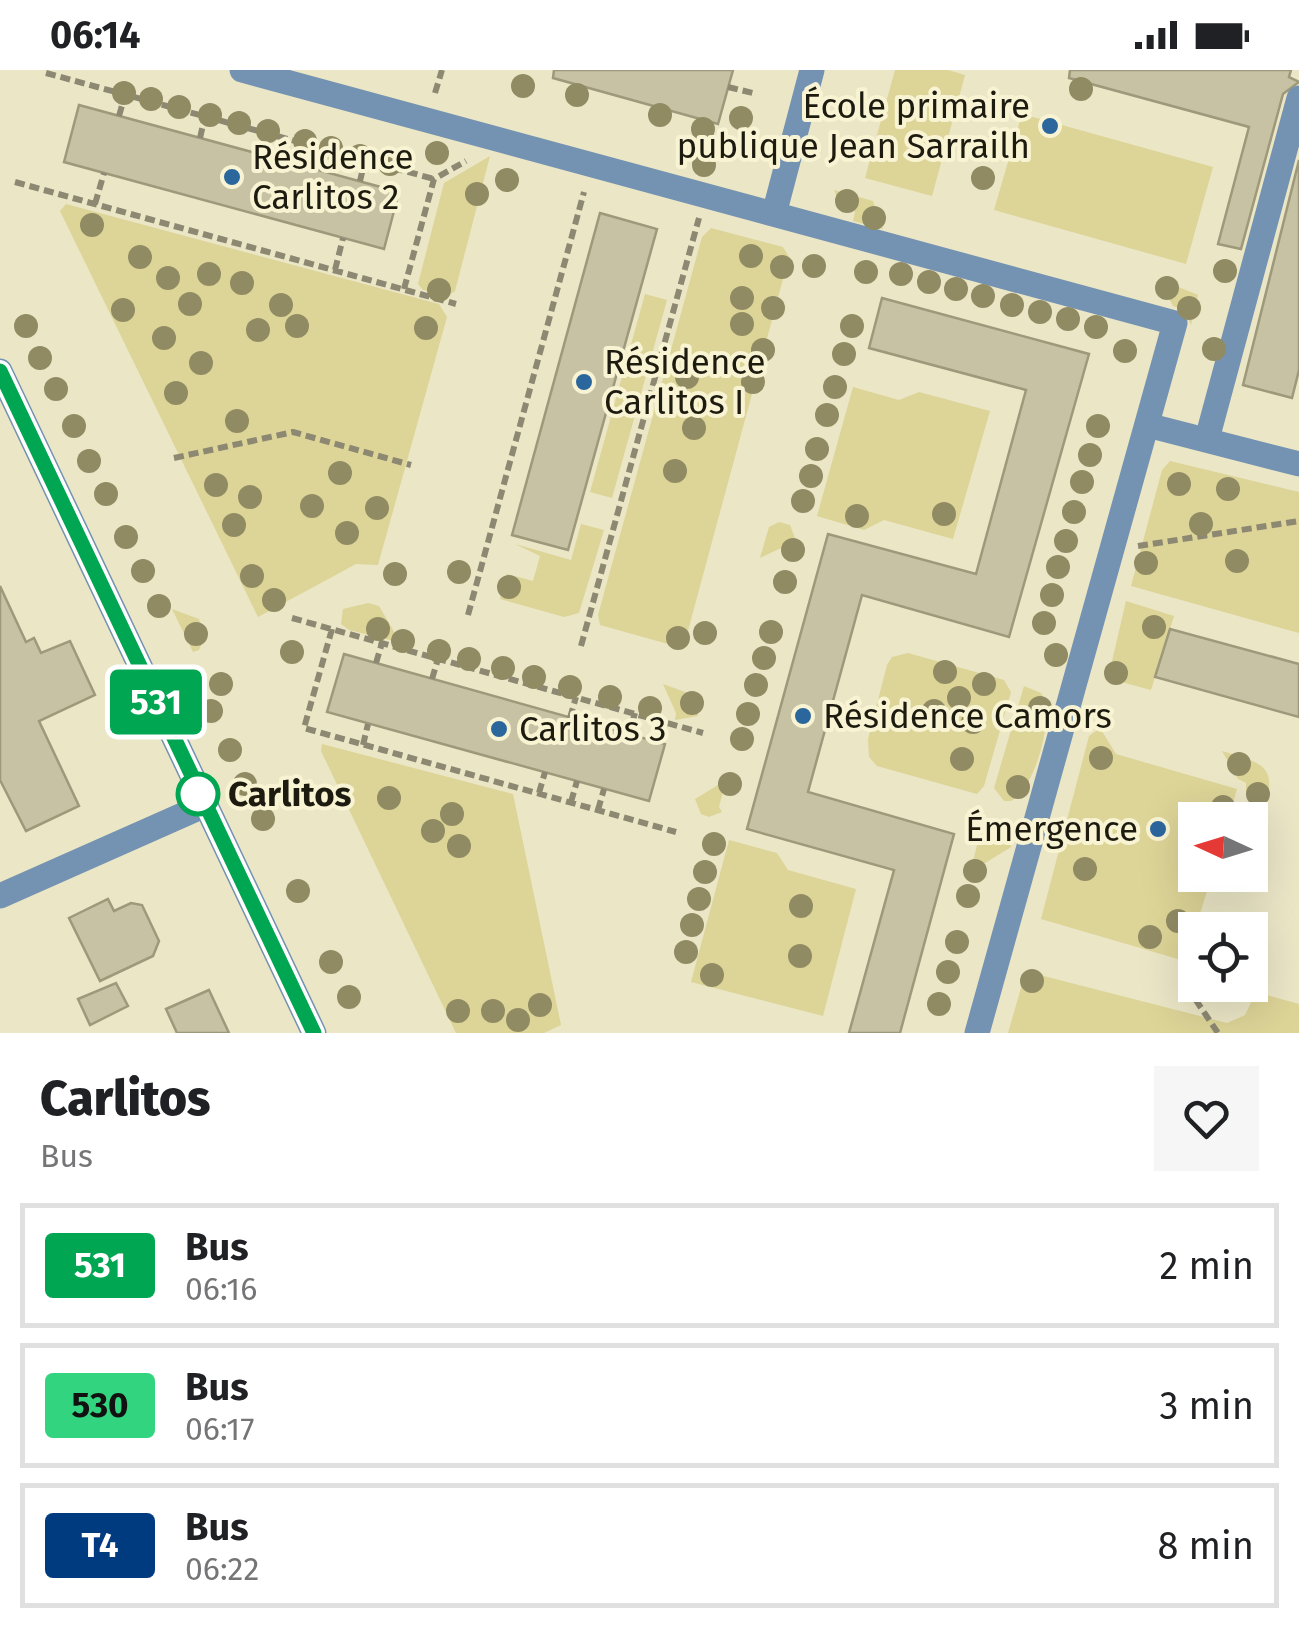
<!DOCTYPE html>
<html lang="fr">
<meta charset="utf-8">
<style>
:root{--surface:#fff;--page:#f6f6f6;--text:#202124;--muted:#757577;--line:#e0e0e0}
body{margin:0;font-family:"Fira Sans",sans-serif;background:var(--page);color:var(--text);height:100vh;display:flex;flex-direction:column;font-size:38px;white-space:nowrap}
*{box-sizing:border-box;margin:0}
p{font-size:32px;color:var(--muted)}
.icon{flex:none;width:55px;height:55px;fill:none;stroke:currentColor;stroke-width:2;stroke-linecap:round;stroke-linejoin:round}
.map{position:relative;height:963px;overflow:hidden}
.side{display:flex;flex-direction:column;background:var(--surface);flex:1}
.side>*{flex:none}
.badge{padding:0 20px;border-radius:8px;font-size:35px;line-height:65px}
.needle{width:65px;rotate:274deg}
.buttons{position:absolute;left:1178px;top:732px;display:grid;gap:20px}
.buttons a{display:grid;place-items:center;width:90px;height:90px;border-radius:0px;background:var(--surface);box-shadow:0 10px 40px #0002;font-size:50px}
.map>.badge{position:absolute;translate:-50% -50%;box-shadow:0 0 0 5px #fff}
.round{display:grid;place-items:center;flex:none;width:105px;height:105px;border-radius:0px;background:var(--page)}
.overview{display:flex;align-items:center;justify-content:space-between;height:170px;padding:0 40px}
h1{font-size:48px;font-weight:800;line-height:75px}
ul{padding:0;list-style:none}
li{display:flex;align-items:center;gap:30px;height:125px;margin:0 20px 15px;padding:0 20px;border:5px solid var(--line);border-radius:0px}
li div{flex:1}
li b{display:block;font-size:38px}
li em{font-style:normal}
li .badge{min-width:110px;font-weight:700;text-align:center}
.status{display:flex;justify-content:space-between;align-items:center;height:70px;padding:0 50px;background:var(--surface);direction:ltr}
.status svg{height:28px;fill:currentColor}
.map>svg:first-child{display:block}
</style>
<div class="status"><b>06:14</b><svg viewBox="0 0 49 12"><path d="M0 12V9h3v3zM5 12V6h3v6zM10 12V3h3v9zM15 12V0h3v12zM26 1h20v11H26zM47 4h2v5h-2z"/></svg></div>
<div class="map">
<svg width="1299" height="963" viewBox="0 0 1299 963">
<rect width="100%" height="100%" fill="#ebe6c6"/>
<!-- green -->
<path fill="#ddd497" d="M895,0H948L965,5L932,126L865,108Z
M1022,44L1213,97L1186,194L994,140Z
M490,86L455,221L448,226L423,220L418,214L444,113Z
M834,120L873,131L883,159L853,151L855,142L839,132Z
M66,134L439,234L447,247L378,495L356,494L258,547L60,141Z
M711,158L783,177L789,187L686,568L675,576L600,555L598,545L702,167Z
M1159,209L1198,225L1191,255L1184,240L1173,236Z
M645,224L667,230L612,428L590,422Z
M853,317L899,330L919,322L990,341L953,469L884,450L864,460L817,446Z
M1170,391L1299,422V563L1131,516L1162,400Z
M779,452L790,455L796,471L760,488L769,457Z
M581,454L604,460L579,543L564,547L500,529L507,504L533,511L540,486L515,474L571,490Z
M1126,531L1174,546L1151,620L1114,610L1109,604Z
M368,533L379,536L396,565L394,571L349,560L341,554L343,539Z
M172,539L199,549L205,566L199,580L193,582Z
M908,583L1004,610L1011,622L984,716L977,724L877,696L869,687L868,669L887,595L892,587Z
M663,614L696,626L698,646L675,650L676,643Z
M1024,616L1041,623C1056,645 1035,719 1011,731H1004L994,718Z
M1100,658L1116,684L1237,719L1228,750H1195V805H1212L1195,860V894L1041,849L1089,666Z
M322,674L513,724L561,955L544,963H456L321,681Z
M1222,681C1273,696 1276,698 1262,750L1246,723V713L1238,709Z
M726,710L719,737L722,742L709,747L701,744L695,729Z
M996,748L1008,759L1011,777L982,795L973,791L982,756Z
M729,770L777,783L788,800L856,819L823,946L691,912Z
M1032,903L1227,953L1245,945L1256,922L1299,934V963H1008L1023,911Z"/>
<!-- building -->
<path fill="#c6c2a3" stroke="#9d997a" stroke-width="2.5" d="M554,0H733L718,54L553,8Z
M1070,0H1291L1289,7L1299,12L1283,24L1241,179L1218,174L1249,57L1069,8Z
M79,35L399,122L384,179L64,92Z
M1299,90V300L1292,328L1243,315Z
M600,143L657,159L568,480L512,465Z
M882,228L1089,284L1009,567L862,525L808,722L954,764L900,963H849L894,800L747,759L828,464L976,504L1026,320L869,278Z
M0,516L26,572L34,568L41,583L70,571L95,625L39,651L79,736L26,761L0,710Z
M1170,559L1299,594V647L1155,607Z
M344,584L665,674L649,731L327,642Z
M108,829L114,841L131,833L142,835L159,871L153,886L100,911L69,848Z
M116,913L128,936L90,955L78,929Z
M209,920L229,963H177L166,939Z"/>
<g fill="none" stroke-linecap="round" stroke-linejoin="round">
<!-- path -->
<path stroke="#8c8872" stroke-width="6" stroke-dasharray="10 5" stroke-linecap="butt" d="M46,3L434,109
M728,17L757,24
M435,23L442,0
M119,46L125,25
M200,68L205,46
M279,89L285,68
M360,111L365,90
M15,112L456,234
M95,134L104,103
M335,200L343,168
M404,219L434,109L466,91
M174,388L293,362L411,395
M1138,476L1299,451
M468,545L584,122
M292,548L703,663
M332,559L304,658L676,762
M581,576L699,148
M376,593L382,573
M432,609L438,589
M570,648L576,627
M629,664L635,643
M363,675L368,654
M539,723L545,702
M571,732L577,711
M598,740L604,719
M1187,917L1218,963"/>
<!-- minor -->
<path stroke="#7492b1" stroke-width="25" d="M242,0L1175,253L977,963
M774,144L812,0
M0,301L314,963
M1147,355L1299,394
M1207,369L1299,28
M0,826L203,736"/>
</g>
<!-- trees -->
<g fill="#918b64">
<circle cx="523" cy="16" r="12"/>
<circle cx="1081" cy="19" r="12"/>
<circle cx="124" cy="23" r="12"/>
<circle cx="577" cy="25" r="12"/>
<circle cx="151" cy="29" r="12"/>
<circle cx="179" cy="37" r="12"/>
<circle cx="210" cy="45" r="12"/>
<circle cx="660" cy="45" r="12"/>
<circle cx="741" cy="48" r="12"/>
<circle cx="239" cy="53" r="12"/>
<circle cx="703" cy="59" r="12"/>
<circle cx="268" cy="61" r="12"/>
<circle cx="305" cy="71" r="12"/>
<circle cx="331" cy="78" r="12"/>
<circle cx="437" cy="83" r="12"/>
<circle cx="360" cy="86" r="12"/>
<circle cx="390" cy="94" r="12"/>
<circle cx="704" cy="95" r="12"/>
<circle cx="983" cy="108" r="12"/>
<circle cx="507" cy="110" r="12"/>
<circle cx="477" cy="124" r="12"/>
<circle cx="847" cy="131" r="12"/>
<circle cx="874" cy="148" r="12"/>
<circle cx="92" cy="155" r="12"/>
<circle cx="751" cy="186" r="12"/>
<circle cx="140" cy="187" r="12"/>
<circle cx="814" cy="196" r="12"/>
<circle cx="782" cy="197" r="12"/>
<circle cx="1225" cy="201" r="12"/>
<circle cx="866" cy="202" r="12"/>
<circle cx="209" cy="204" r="12"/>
<circle cx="901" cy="204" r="12"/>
<circle cx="168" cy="208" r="12"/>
<circle cx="929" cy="212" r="12"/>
<circle cx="242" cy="213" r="12"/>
<circle cx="1167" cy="218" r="12"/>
<circle cx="956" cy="219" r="12"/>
<circle cx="439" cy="220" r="12"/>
<circle cx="983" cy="226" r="12"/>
<circle cx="742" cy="228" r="12"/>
<circle cx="190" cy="234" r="12"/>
<circle cx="281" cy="235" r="12"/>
<circle cx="1012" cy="235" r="12"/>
<circle cx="773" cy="238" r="12"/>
<circle cx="1189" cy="238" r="12"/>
<circle cx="123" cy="240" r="12"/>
<circle cx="1040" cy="242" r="12"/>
<circle cx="1068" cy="249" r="12"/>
<circle cx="742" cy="254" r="12"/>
<circle cx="26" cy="256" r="12"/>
<circle cx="297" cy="256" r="12"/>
<circle cx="852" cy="256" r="12"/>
<circle cx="1096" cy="257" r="12"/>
<circle cx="426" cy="258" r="12"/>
<circle cx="258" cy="260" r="12"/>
<circle cx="164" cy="268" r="12"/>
<circle cx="1214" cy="279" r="12"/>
<circle cx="763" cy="280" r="12"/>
<circle cx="1125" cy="281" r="12"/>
<circle cx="844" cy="284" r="12"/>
<circle cx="40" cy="288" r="12"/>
<circle cx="201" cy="293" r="12"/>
<circle cx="687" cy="307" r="12"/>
<circle cx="753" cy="312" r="12"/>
<circle cx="835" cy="317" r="12"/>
<circle cx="56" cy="319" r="12"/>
<circle cx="176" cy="323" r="12"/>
<circle cx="827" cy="345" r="12"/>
<circle cx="237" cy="351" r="12"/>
<circle cx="74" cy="356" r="12"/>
<circle cx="1098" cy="356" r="12"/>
<circle cx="694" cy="358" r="12"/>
<circle cx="817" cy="379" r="12"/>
<circle cx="1090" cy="385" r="12"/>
<circle cx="89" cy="391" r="12"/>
<circle cx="675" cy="401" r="12"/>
<circle cx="340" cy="403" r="12"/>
<circle cx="811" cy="406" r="12"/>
<circle cx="1082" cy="412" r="12"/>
<circle cx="1179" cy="414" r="12"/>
<circle cx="216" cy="415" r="12"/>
<circle cx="1228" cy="419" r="12"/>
<circle cx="106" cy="424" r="12"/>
<circle cx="250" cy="427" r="12"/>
<circle cx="803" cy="431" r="12"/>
<circle cx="312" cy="436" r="12"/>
<circle cx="377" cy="438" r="12"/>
<circle cx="1074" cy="442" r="12"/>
<circle cx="944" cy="444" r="12"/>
<circle cx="857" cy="446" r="12"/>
<circle cx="1201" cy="454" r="12"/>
<circle cx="234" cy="455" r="12"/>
<circle cx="347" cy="463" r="12"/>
<circle cx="126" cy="467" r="12"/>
<circle cx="1066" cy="471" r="12"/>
<circle cx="793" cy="480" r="12"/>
<circle cx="1237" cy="491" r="12"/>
<circle cx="1146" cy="493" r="12"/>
<circle cx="1058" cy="497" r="12"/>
<circle cx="143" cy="501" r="12"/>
<circle cx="459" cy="502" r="12"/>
<circle cx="395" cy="504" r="12"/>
<circle cx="252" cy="506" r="12"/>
<circle cx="785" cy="512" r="12"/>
<circle cx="509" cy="517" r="12"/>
<circle cx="1052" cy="525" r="12"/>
<circle cx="274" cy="530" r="12"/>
<circle cx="159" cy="536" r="12"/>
<circle cx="1044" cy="553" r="12"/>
<circle cx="1154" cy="557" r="12"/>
<circle cx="378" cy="559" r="12"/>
<circle cx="771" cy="562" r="12"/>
<circle cx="705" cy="563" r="12"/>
<circle cx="196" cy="564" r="12"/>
<circle cx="678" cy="568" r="12"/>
<circle cx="403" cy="571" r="12"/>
<circle cx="439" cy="581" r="12"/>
<circle cx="292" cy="582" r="12"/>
<circle cx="1056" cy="585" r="12"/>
<circle cx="764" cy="588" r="12"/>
<circle cx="469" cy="589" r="12"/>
<circle cx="503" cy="598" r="12"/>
<circle cx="945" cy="602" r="12"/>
<circle cx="1116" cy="603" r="12"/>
<circle cx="534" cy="607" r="12"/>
<circle cx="221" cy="614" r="12"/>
<circle cx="984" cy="614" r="12"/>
<circle cx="756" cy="615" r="12"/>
<circle cx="570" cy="617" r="12"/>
<circle cx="610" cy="627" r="12"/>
<circle cx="959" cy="628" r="12"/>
<circle cx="692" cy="633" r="12"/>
<circle cx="650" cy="638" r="12"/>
<circle cx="1040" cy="638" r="12"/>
<circle cx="211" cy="641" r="12"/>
<circle cx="934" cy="641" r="12"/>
<circle cx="748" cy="644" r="12"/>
<circle cx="973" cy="652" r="12"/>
<circle cx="742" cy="669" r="12"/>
<circle cx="230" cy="680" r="12"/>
<circle cx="1101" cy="688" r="12"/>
<circle cx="962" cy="689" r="12"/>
<circle cx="1239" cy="694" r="12"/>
<circle cx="245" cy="714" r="12"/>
<circle cx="730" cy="714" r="12"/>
<circle cx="1018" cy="717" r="12"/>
<circle cx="1258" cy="724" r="12"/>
<circle cx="389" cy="728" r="12"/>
<circle cx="1223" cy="737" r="12"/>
<circle cx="452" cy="744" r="12"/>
<circle cx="263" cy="749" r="12"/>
<circle cx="433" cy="761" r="12"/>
<circle cx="714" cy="774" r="12"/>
<circle cx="459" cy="776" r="12"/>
<circle cx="1085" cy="799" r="12"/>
<circle cx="975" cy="801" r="12"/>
<circle cx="705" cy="802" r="12"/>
<circle cx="298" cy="821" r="12"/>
<circle cx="968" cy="826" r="12"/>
<circle cx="699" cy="829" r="12"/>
<circle cx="801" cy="836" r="12"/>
<circle cx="1178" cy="851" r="12"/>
<circle cx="692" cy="855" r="12"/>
<circle cx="1150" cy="867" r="12"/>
<circle cx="957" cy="872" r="12"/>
<circle cx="686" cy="882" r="12"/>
<circle cx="800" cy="886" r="12"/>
<circle cx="331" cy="892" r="12"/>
<circle cx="948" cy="902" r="12"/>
<circle cx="712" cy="905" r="12"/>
<circle cx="1032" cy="911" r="12"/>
<circle cx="349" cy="927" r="12"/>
<circle cx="939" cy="934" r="12"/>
<circle cx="540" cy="935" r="12"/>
<circle cx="458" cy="941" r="12"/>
<circle cx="493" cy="941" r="12"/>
<circle cx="518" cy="950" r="12"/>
</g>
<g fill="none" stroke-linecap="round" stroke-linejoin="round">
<defs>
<path id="line" d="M0,301L314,963"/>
</defs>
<!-- line casing -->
<use href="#line" stroke="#fff" stroke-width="22"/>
<!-- line -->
<use href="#line" stroke="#00a651" stroke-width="15"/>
</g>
<!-- markers -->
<g fill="#2b669d" stroke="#f8f4d3" stroke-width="4">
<circle cx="1050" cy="56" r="10"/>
<circle cx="232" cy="107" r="10"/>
<circle cx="584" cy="312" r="10"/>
<circle cx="803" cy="646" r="10"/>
<circle cx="499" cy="659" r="10"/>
<circle cx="1158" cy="759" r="10"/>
</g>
<circle fill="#fff" stroke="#00a651" stroke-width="5" cx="198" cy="724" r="20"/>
<g text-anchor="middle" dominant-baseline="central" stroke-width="8" stroke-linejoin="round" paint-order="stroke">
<!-- poi labels -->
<g font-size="35" fill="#1d1b10" stroke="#f8f4d3" text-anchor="start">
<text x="1030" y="36" text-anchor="end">École primaire<tspan x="1030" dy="40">publique Jean Sarrailh</tspan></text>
<text x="252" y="87">Résidence<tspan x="252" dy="40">Carlitos 2</tspan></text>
<text x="604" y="292">Résidence<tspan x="604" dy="40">Carlitos I</tspan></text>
<text x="823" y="646">Résidence Camors</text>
<text x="519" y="659">Carlitos 3</text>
<text x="1138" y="759" text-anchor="end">Émergence</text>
</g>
<!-- stop labels -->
<g font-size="35" font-weight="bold" fill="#1d1b10" stroke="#f8f4d3" text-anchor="start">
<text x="228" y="724">Carlitos</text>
</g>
</g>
</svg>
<div class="buttons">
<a><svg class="needle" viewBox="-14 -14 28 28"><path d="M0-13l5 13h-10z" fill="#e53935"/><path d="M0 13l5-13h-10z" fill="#757577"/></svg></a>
<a><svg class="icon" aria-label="locate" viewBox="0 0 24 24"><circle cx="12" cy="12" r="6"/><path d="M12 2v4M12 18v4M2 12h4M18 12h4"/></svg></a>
</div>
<b class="badge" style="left:156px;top:632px;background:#00a651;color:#fff">531</b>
</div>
<section class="side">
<div class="overview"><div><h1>Carlitos</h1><p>Bus</p></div><a class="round"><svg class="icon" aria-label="heart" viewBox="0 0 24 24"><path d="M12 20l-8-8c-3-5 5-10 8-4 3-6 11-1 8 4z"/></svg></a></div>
<ul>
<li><span class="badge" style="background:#00a651;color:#fff">531</span><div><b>Bus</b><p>06:16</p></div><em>2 min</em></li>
<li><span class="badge" style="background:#33d47f;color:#111">530</span><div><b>Bus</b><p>06:17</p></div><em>3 min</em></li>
<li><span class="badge" style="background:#003b80;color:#fff">T4</span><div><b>Bus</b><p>06:22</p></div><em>8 min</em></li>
</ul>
</section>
